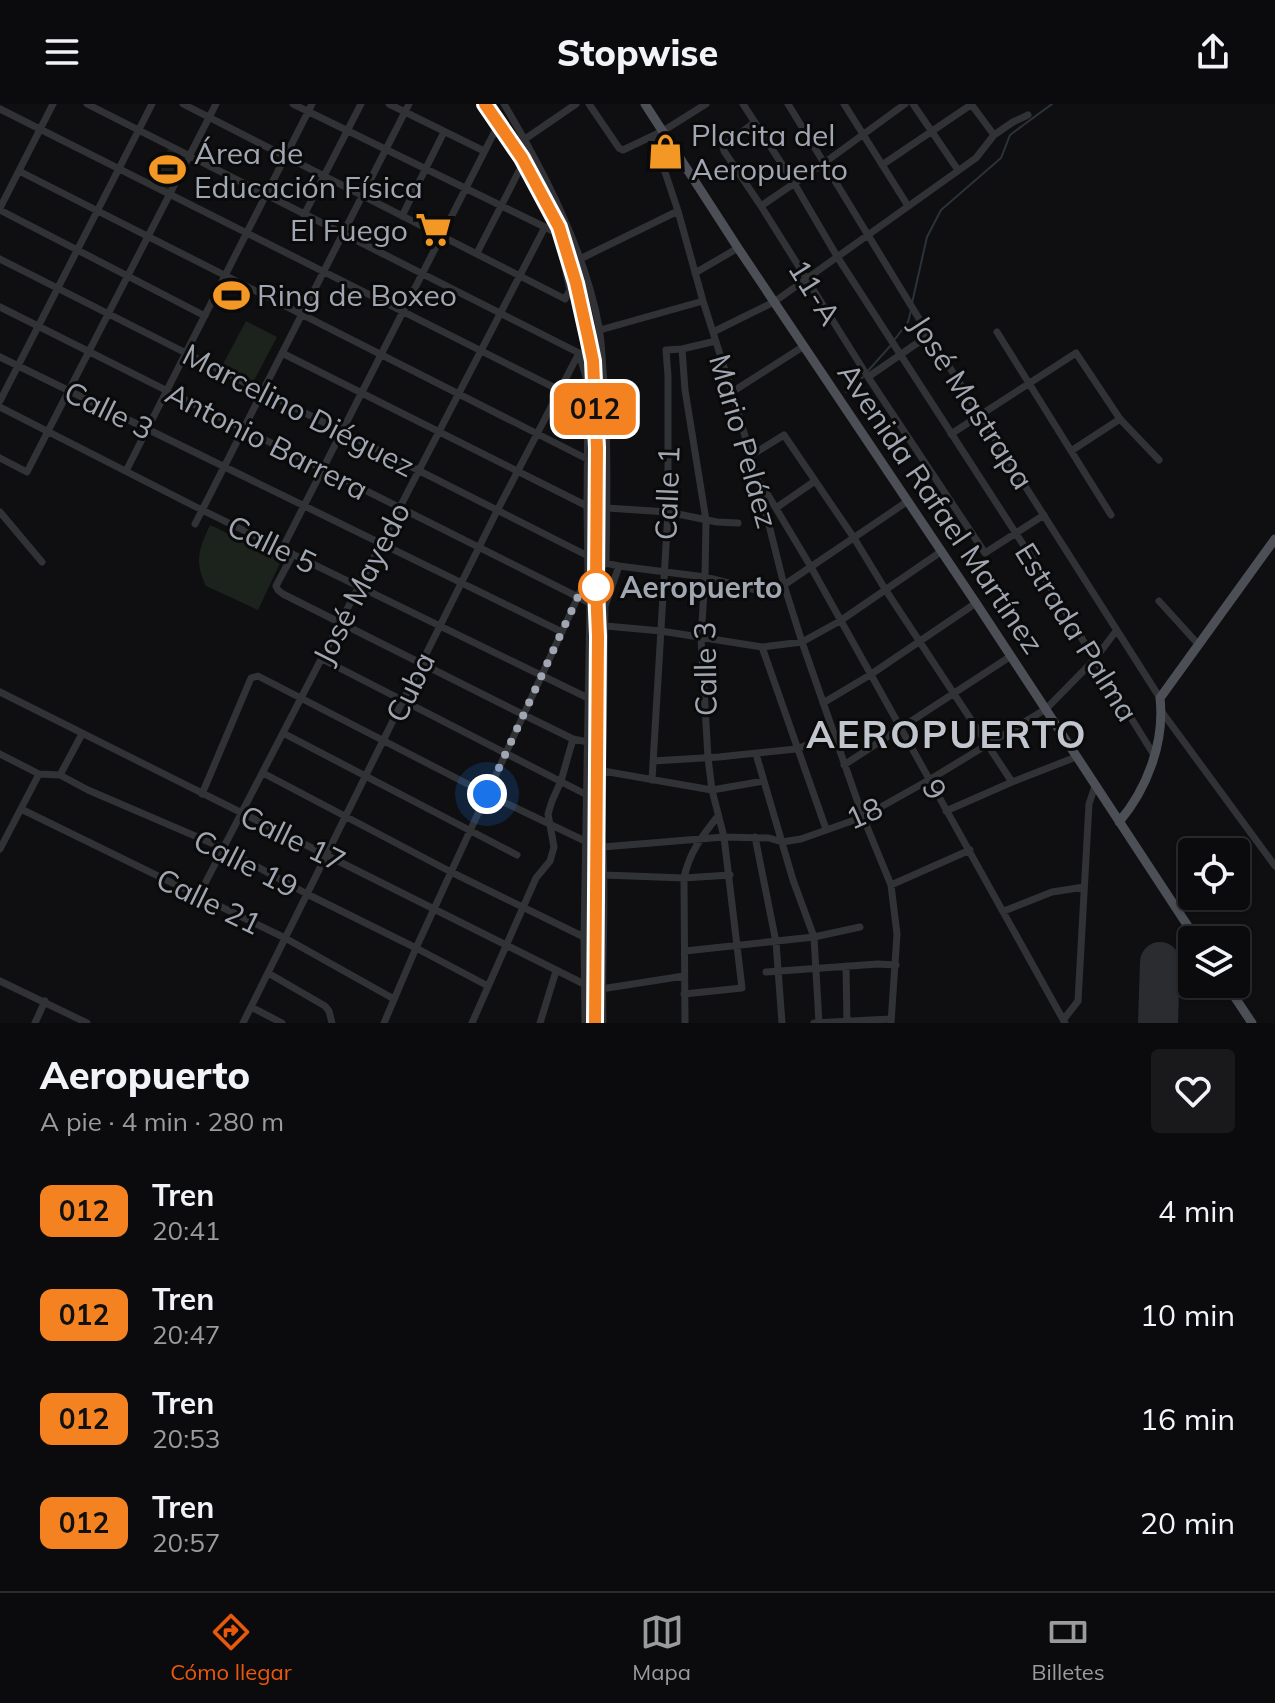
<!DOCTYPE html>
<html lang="es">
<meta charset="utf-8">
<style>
:root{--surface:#0b0b0d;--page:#19191b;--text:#f1f3f6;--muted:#9a9b9d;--line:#2b2b2e;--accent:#ea580c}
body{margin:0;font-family:Mulish,sans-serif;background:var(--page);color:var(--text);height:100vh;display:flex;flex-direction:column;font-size:30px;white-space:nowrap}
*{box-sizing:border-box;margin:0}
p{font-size:26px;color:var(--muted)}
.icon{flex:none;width:44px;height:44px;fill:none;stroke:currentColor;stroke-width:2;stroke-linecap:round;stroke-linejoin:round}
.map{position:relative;height:919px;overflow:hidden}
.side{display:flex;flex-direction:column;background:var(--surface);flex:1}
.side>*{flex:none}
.badge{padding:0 16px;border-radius:12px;font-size:28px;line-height:52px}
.buttons{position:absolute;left:1178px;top:734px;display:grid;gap:16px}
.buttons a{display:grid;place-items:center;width:72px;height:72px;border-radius:8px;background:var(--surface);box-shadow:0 2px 6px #0004,0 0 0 2px var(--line);font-size:40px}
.you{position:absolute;width:40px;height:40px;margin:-20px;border:6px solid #fff;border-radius:50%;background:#1a73e8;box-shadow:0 0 0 12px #1a73e833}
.map>.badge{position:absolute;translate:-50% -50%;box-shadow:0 0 0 4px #fff}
.round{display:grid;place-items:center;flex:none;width:84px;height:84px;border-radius:8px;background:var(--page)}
.head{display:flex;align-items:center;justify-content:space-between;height:136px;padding:0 40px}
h1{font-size:38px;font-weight:800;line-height:60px}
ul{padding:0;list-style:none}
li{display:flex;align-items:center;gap:24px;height:104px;padding:0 40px}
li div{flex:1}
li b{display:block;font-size:30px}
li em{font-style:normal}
li .badge{min-width:88px;font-weight:700;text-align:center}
header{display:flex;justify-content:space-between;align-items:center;height:104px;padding:0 40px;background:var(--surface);font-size:36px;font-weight:800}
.menu{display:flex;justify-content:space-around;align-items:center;height:112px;border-top:2px solid var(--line);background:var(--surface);font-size:22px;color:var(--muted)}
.menu a{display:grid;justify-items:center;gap:4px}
.menu .active{color:var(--accent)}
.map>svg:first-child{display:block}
</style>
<header><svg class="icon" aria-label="menu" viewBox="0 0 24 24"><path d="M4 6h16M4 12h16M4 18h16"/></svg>Stopwise<svg class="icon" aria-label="share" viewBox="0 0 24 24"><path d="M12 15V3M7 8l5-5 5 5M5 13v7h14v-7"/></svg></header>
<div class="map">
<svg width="1275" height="919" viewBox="0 0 1275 919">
<rect width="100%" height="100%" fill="#0f0f11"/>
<!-- green -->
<path fill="#1c231c" d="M168,45L184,53L168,86L152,78Z
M246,217L277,233L253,278L222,262Z
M210,421L282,455L258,506L206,482C194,457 199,445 210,421Z"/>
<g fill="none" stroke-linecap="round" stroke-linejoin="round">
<!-- stream -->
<path stroke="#293339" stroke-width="2" d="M490,0L513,35
M912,199L927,133L941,106L1001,54L1010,31L1052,0
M895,235L908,218L911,206
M867,268L892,240
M846,288L854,283L863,273"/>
<!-- runway -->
<path stroke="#2b2c30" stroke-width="40" d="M1158,919L1160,858"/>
<!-- minor -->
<path stroke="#303235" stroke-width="7" d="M87,0L579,249
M183,0L565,195L570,186L560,141L555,128L293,0
M389,0L484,47
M504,0C543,66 585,146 599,223C602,240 602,259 604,277C608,338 607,399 606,460
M589,0L619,44L623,46L663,27L706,0
M743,0L794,79L838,154L1037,462L1154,651
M788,0L929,231L1160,594
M844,0L908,102
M913,0L958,66
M971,0L994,31L1013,18L1028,11
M0,5L587,300
M755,18L723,42L724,47L761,102L868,273L985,449L1044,411
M653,32L678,107L703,197L732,288L757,373L784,481L802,538L863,713L891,781L897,830L891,919
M525,35L576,0
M882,61L972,0
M19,67L587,355
M761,102L824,59L905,0
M0,104L53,0
M0,106L205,212
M304,111L361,0
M402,112L444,28
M477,149L519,67
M0,155L588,452L597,457L619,462L705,473L756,486H773L784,481L908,397
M580,155L678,107
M695,169L738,144
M0,203L590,499L584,833L585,919
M600,226L703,197
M713,228L774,198L976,54L994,31
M997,228L1111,411
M682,245L685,286L706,416L705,473L701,534L708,654L712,686L724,733L742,884L684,890
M282,249L587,402
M0,253L562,528
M868,273L929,231
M732,288L804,242
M0,297L152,0
M0,303L202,406L590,595
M951,330L1076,249L1120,315L1159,356
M1071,347L1120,315
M750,352L784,331L854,434L885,485L1012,678
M0,354L27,368L216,0
M126,367L312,0
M762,381L811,463L1065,919
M607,404L668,408L717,418L738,419
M776,404L815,377
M0,408L42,458
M195,420L409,0
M282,445L496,25
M293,450L276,482L278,486L283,490L524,611L573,635L588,638
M1159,497L1198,540
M606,522L661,527L762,543L802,538L840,517L942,447
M762,543L826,725
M322,555L587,691
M0,588L586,881L601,885L684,872
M823,599L870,571L976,499
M1162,608L1275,762
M283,629L517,751
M0,650L39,670L60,671L88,686L223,744L307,790L416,844L488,882
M756,650L793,776L814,833L819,919
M653,657L719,653L796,645L835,631
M844,661L1011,552
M603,667L712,686L764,677
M263,669L451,768L584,833
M60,671L82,630
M652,676L668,408V272L666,246L682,245L716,237
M202,690L251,574L258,572L487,690L587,738L603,743L724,733L769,734L782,738L801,735L863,713L929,676L1046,605L1095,555L1116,527
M21,705L285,834L394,895
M946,707L1012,678L1076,653
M755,733L776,838L782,919
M0,745L39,670
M604,771L684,774L730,771
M891,781L970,746
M199,791L545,123
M1004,807L1052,788L1084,783
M685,847L814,833L860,823
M846,862L847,919
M766,868L878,860L896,861
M268,869L325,902L329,907L332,919
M0,877L87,919
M251,903L282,919
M1064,915L1078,897L1089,700L1095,682
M35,919L45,897
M243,919L497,407L579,249
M384,919L416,844L588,471L587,402L588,280L579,249
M472,919L536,774L550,757L554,743L548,710L552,697L561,677L573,635
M540,919L556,867
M603,919C601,857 607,795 602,733L605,502L619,462
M685,919L684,774C689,749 702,732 718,712
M814,919L890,915"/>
<!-- major -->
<path stroke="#4c4f55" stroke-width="9" d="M645,0L738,144L976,499L1197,836
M1119,718C1147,685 1165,638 1160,594L1275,435
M1226,880L1252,919"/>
<defs>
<path id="rail" d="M485,0L522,54L559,123L576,179L593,257L597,344L596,483L598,532L595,919"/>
</defs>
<!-- rail casing -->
<use href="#rail" stroke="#474a4e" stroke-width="5"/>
<!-- rail -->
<use href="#rail" stroke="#0a0a0b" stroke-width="2" stroke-dasharray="6" stroke-linecap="butt"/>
</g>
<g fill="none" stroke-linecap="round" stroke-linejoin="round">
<defs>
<path id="line" d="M485,0L522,54L559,123L576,179L588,233L593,257L597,344L596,483L598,532L595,919"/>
</defs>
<!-- line casing -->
<use href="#line" stroke="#fff" stroke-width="18"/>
<!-- line -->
<use href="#line" stroke="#f58220" stroke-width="12"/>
<!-- walk -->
<path stroke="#a0a7b2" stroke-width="8" stroke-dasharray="0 14.4" d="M487,690L588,471L596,483"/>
</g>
<!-- icons -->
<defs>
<symbol id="shop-bare" viewBox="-9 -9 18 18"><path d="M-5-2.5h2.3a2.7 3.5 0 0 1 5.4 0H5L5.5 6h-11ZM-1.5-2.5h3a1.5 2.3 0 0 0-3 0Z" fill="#f39825" stroke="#0a0a0b" stroke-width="2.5" paint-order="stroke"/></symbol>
<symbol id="stadium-bare" viewBox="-9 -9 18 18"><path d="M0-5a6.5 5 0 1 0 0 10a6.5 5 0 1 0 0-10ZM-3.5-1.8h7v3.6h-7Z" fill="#f39825" stroke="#0a0a0b" stroke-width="2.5" paint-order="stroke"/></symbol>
<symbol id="supermarket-bare" viewBox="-9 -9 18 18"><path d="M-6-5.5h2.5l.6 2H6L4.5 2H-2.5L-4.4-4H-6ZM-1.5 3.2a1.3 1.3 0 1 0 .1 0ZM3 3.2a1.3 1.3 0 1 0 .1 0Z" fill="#f39825" stroke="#0a0a0b" stroke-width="2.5" paint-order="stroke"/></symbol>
</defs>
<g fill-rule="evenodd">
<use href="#shop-bare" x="640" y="22" width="51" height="51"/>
<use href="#stadium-bare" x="142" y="40" width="51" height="51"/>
<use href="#supermarket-bare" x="408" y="100" width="51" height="51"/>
<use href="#stadium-bare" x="206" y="166" width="51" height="51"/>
</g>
<!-- markers -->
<circle fill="#fff" stroke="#f58220" stroke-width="4" cx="596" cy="483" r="16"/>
<g text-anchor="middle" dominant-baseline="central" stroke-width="6" stroke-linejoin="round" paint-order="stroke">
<!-- poi labels -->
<g font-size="30" fill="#a0a7b2" stroke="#0a0a0b" text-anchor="start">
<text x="691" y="31">Placita del<tspan x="691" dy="34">Aeropuerto</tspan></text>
<text x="194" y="49">Área de<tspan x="194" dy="34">Educación Física</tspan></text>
<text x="408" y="126" text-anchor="end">El Fuego</text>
<text x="257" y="191">Ring de Boxeo</text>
</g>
<!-- street labels -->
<g font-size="30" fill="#a0a7b2" stroke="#0a0a0b">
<text transform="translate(815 188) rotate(58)">11-A</text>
<text transform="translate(972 298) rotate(57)">José Mastrapa</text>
<text transform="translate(109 306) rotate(26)">Calle 3</text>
<text transform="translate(299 306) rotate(27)">Marcelino Diéguez</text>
<text transform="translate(267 337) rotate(27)">Antonio Barrera</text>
<text transform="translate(744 337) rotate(74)">Mario Peláez</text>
<text transform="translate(667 389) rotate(-88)">Calle 1</text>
<text transform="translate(941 404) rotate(56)">Avenida Rafael Martínez</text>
<text transform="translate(272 440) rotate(26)">Calle 5</text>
<text transform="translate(361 479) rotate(-63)">José Mayedo</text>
<text transform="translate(1077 528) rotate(58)">Estrada Palma</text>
<text transform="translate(705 565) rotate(-91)">Calle 3</text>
<text transform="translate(410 583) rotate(-64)">Cuba</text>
<text transform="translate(935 685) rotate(61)">9</text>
<text transform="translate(864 709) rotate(-24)">18</text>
<text transform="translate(293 734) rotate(26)">Calle 17</text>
<text transform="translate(246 759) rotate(27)">Calle 19</text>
<text transform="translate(209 797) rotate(26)">Calle 21</text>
</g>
<!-- stop labels -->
<g font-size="30" font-weight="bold" fill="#a0a7b2" stroke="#0a0a0b" text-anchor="start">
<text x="620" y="483">Aeropuerto</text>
</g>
<!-- district labels -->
<g font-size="38" font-weight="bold" letter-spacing="2" fill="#c1c6ce" stroke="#0a0a0b">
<text x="947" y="630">AEROPUERTO</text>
</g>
</g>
</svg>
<div class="buttons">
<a><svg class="icon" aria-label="locate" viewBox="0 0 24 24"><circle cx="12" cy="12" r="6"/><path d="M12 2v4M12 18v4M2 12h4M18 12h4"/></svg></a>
<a><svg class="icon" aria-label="layers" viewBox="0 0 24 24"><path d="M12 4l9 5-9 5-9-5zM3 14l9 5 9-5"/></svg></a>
</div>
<div class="you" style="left:487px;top:690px"></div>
<b class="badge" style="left:595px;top:305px;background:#f58220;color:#111">012</b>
</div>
<section class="side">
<div class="head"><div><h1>Aeropuerto</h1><p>A pie · 4 min · 280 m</p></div><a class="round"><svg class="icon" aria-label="heart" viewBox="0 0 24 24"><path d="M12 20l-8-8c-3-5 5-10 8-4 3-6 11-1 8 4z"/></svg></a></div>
<ul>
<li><span class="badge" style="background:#f58220;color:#111">012</span><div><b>Tren</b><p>20:41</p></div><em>4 min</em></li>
<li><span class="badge" style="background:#f58220;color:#111">012</span><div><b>Tren</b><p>20:47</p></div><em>10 min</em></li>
<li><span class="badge" style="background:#f58220;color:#111">012</span><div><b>Tren</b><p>20:53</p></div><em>16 min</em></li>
<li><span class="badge" style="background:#f58220;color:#111">012</span><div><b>Tren</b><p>20:57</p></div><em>20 min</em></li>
</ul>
</section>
<nav class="menu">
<a class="active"><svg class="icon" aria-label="directions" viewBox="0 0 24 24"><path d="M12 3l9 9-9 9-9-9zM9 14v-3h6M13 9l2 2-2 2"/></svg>Cómo llegar</a>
<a><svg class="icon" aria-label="map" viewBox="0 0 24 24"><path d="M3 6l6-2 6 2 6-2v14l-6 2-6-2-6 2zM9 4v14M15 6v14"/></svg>Mapa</a>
<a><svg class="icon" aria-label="tickets" viewBox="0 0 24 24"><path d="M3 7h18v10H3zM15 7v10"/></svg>Billetes</a>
</nav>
